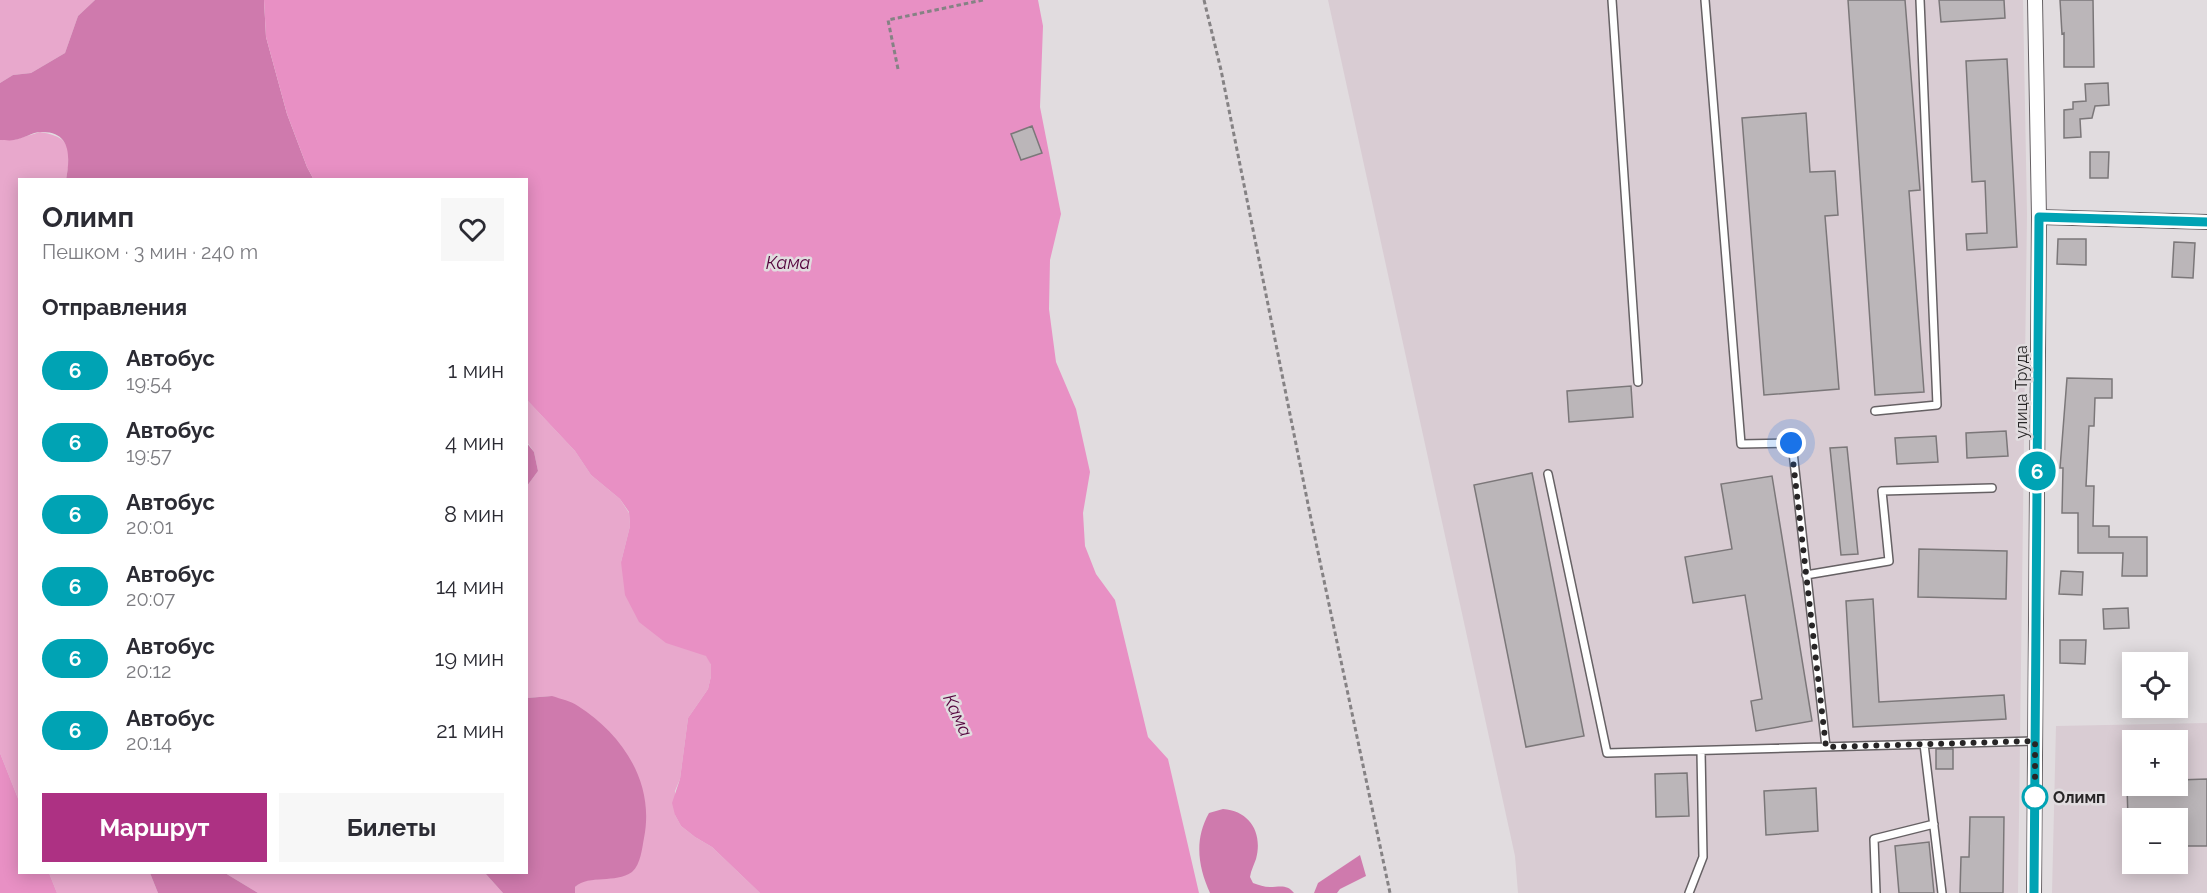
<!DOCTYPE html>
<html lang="ru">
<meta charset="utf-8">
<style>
:root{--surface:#fff;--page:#f7f7f7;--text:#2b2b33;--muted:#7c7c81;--accent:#ad3183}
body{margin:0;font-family:Raleway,sans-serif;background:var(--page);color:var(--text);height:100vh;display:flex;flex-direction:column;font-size:22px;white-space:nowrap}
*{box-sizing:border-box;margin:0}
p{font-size:20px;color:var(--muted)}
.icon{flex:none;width:33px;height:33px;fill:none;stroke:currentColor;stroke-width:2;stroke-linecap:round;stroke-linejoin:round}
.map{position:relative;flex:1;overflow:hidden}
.sheet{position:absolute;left:18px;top:178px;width:510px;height:696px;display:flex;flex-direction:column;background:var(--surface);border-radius:0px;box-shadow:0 3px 15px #0003}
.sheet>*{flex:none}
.badge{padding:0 12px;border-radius:20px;font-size:21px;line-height:39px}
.fabs{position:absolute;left:2122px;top:652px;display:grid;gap:12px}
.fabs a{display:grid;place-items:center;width:66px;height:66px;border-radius:0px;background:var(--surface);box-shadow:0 3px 15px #0003;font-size:30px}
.you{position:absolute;width:30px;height:30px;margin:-15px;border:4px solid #fff;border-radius:50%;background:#1a73e8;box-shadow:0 0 0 9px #1a73e833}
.map>.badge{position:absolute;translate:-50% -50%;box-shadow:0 0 0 3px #fff}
h2{padding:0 24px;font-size:22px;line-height:54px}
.round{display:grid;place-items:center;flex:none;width:63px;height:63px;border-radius:0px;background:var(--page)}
.head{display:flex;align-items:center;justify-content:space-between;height:102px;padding:0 24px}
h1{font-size:28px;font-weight:700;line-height:45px}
.primary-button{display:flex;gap:12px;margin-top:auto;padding:12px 24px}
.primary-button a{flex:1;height:69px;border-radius:0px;background:var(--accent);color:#fff;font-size:24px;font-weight:700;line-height:69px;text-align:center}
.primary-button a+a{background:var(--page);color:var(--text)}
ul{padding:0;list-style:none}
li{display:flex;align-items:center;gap:18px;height:72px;padding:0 24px}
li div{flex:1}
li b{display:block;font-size:22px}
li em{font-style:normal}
li .badge{min-width:66px;font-weight:700;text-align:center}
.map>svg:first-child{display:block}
</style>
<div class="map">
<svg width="2207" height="893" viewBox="0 0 2207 893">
<rect width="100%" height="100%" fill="#e1dcdf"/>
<!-- built -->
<path fill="#d9ccd3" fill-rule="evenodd" d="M1328,0H2023L2027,214L2018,893H1518L1515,856Z
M2207,723V893H2052L2056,726ZM2133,741H2178V786H2133ZM2133,819H2178V864H2133Z"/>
<!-- green -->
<path fill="#e8a8cc" d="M0,0H95L78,16L65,53L31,73L13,75L0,83Z
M40,132C73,137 71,151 66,180H20L19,801L0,753V140H14Z
M527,400L575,451L591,475L620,499L629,513L630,526L621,562L695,651L707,656L711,665V676L708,689L688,718L680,779L675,791V815L681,826L695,837L712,847L760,893H575V887L582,881L622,876L552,696L527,698V486L538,471L534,452L527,442Z
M49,873H150L158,893H57Z
M225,873H485L503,893H258Z"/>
<!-- forest -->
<path fill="#cf7aad" d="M95,0H264L266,37L287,114L307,167L314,180H66C70,158 72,131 41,132C32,132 23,139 14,140C10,141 4,140 0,140V83L13,75L31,73L65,53L78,16Z
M526,442L534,452L538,471L527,486Z
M552,696C561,699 571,701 578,706C623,735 655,783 644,838C642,848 641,864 632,872C615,884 590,874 575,887V893H503L485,873H526L527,698Z
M1223,809C1250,811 1263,833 1256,859C1254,865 1251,870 1250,877L1253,883C1259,885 1264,887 1270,887C1280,887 1287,884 1294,893H1210C1198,866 1194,840 1209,813Z
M1360,855L1366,876L1340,889L1337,893H1314L1318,883Z
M150,873H225L258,893H158Z"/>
<!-- water -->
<path fill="#e890c4" d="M264,0H1038L1043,26L1040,107L1061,214L1050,260L1049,309L1056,362L1076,409L1090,472L1083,513L1085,546L1096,574L1115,600L1148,737L1168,759L1199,893H760L712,847L695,837L681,826L675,815L672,803L680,779L688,718L708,689L711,676V665L706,656L666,643L639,622L625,595L621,562L630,526L629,512L620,499L591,475L575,451L527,400L526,180H314L307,167L287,114L266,37Z
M0,753L19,801L20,873H49L57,893H0Z"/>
<!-- building -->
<path fill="#bbb6b9" stroke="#7b7779" stroke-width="1.5" d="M1848,0H1905L1920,190L1909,191L1924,392L1875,395Z
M1939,0H2004L2005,18L1941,22Z
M2060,0H2093L2094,67H2064V33L2062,34Z
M2007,59L2017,247L1967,250L1966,234L1987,233L1985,181L1972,182L1966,61Z
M2108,83L2109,105L2095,106L2092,118L2080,119L2081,137L2064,138V110L2073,109V102L2086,101L2085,84Z
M1806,113L1810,172L1835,171L1838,215L1825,216L1839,389L1764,395L1742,118Z
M1032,126L1042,153L1021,160L1011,134Z
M2090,152H2109L2108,178H2090Z
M2058,239H2086V265L2057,264Z
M2174,242L2195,243L2193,278L2172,277Z
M2067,378L2112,379V398H2095L2094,426H2089L2086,486H2094L2093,526H2109V537H2147V576H2122L2123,553H2078V513H2062L2063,468H2060Z
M1631,386L1633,417L1569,422L1567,391Z
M2006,431L2008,456L1967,458L1966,433Z
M1936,436L1938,462L1897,464L1895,438Z
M1847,447L1858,554L1841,555L1830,448Z
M1532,473L1584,736L1526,747L1474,485Z
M1772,476L1812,721L1756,731L1751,701L1762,699L1745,595L1693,603L1685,557L1732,549L1721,484Z
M1919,549L2007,551L2006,599L1918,597Z
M2061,571L2083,572L2082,595L2059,594Z
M1873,599L1879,702L2004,695L2006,719L1853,727L1846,601Z
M2128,608L2129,628L2104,629L2103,609Z
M2060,640H2086L2085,664L2060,663Z
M1936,749H1953V769H1936Z
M1687,773L1689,816L1656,817L1655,774Z
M2207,779V846H2178V819H2128L2127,786H2178V780Z
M1816,788L1818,831L1766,835L1764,791Z
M1970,817H2004L2003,893H1960L1961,857H1969Z
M1929,842L1934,893H1899L1895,846Z"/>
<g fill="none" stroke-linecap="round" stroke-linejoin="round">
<defs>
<path id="lane" d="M1612,0L1638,382
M1705,0L1741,444L1792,443L1826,747
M1875,411L1937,405L1920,0
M1548,474L1607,753L2035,741
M1806,575L1889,561L1882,491L1992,488
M1924,744L1942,893
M1689,893L1703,857L1701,751
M1876,893L1874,839L1934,824"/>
<path id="street" d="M2039,217L2207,222
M2034,893L2039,217L2035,0"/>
</defs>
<!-- lane casing -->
<use href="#lane" stroke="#666164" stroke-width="10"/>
<!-- street casing -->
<use href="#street" stroke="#666164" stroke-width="16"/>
<!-- path -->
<path stroke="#858284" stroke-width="3" stroke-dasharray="4.5 3" stroke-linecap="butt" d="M1204,0L1221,70L1311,519L1390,893
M898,69L888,20L983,0"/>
<!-- lane -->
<use href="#lane" stroke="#fff" stroke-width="7"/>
<!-- street -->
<use href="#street" stroke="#fff" stroke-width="14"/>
</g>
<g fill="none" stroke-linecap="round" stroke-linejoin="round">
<defs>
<path id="line" d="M2034,893L2039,217L2207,222"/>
</defs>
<!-- line casing -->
<use href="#line" stroke="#fff" stroke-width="14"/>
<!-- line -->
<use href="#line" stroke="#00a3b4" stroke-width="9"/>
<!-- walk -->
<path stroke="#272526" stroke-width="6" stroke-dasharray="0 10.8" d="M1791,443L1826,747L2035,741V797"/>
</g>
<!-- markers -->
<circle fill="#fff" stroke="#00a3b4" stroke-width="3" cx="2035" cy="797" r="12"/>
<g text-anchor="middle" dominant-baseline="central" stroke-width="5" stroke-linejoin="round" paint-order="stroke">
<!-- street labels -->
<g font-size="16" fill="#272526" stroke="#e1dcdf">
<text transform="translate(2021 392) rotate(-90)">улица Труда</text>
</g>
<!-- stop labels -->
<g font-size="16" font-weight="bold" fill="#272526" stroke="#e1dcdf" text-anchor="start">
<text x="2053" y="797">Олимп</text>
</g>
<!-- water labels -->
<g font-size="18" font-style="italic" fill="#54043d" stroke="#e1dcdf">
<text x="788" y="262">Кама</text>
<text transform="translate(958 715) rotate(65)">Кама</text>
</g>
</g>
</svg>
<div class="fabs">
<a><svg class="icon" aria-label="locate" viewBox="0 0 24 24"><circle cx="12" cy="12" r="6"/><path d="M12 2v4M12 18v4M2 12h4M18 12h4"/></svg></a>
<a>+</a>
<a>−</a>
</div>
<div class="you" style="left:1791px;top:443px"></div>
<b class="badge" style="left:2037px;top:471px;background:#00a3b4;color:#fff">6</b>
<section class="sheet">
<div class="head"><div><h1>Олимп</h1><p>Пешком · 3 мин · 240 m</p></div><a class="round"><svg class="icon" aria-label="heart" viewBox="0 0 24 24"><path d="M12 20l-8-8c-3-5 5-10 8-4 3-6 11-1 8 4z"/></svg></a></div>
<h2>Отправления</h2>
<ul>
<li><span class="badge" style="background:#00a3b4;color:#fff">6</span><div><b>Автобус</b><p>19:54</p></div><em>1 мин</em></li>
<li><span class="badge" style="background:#00a3b4;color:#fff">6</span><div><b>Автобус</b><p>19:57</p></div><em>4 мин</em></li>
<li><span class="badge" style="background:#00a3b4;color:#fff">6</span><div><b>Автобус</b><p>20:01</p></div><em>8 мин</em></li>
<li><span class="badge" style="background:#00a3b4;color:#fff">6</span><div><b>Автобус</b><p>20:07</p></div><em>14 мин</em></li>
<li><span class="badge" style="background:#00a3b4;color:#fff">6</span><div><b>Автобус</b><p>20:12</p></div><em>19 мин</em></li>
<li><span class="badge" style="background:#00a3b4;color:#fff">6</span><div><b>Автобус</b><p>20:14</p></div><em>21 мин</em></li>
</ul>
<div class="primary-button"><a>Маршрут</a><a>Билеты</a></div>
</section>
</div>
